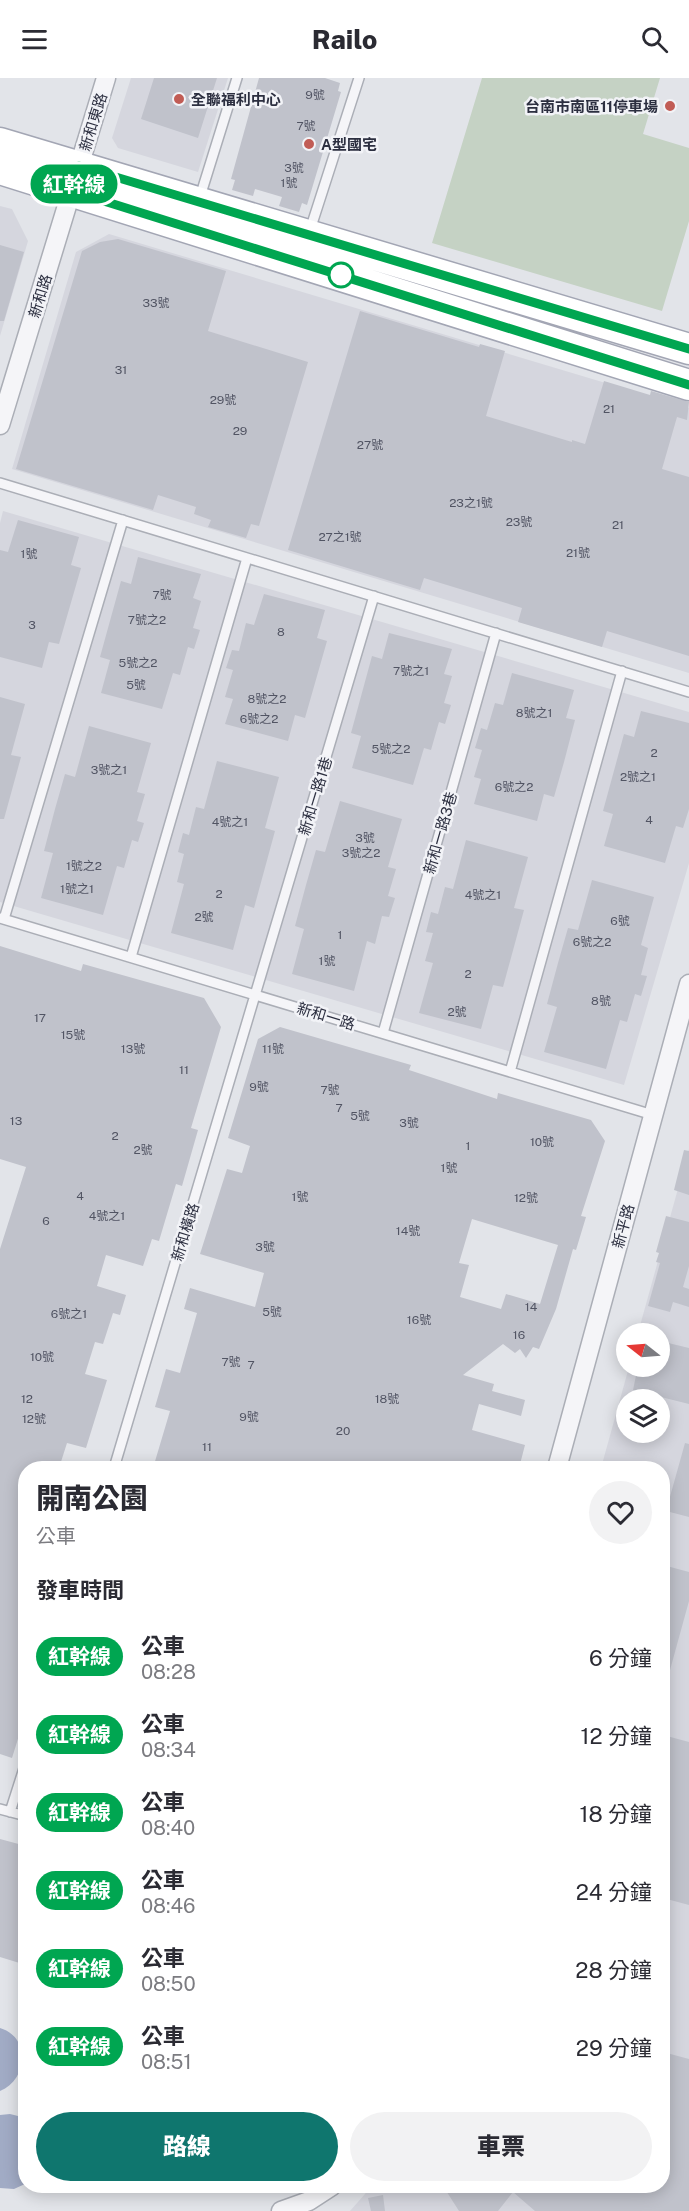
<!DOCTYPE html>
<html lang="zh-TW">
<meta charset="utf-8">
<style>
:root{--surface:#fff;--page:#f2f2f3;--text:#2b2b33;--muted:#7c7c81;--accent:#0f766e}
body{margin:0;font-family:"Public Sans","Noto Sans TC",sans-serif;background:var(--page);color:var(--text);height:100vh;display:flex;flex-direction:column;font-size:22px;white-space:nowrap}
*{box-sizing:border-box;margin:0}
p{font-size:20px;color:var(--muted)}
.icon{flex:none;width:33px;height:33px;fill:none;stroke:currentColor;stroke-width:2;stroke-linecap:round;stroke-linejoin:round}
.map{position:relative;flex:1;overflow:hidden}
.details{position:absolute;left:18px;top:1383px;width:652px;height:732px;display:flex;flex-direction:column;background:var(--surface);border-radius:24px;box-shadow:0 3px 15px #0003}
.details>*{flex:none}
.badge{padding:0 12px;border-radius:20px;font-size:21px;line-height:39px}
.needle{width:39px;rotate:287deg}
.controls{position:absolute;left:616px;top:1245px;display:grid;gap:12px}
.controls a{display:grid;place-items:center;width:54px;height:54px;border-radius:50%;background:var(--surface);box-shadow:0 3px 15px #0003;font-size:30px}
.map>.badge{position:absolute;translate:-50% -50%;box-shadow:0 0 0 3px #fff}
h2{padding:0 18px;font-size:22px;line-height:54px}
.round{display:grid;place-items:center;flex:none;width:63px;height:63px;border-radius:32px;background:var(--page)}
.overview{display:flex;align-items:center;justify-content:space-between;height:102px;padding:0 18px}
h1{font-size:28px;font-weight:800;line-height:45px}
.cta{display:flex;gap:12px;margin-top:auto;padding:12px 18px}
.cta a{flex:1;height:69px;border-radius:36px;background:var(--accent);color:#fff;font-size:24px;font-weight:800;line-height:69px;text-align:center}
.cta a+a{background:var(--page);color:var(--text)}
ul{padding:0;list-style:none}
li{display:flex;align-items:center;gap:18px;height:78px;padding:0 18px}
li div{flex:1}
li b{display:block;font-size:22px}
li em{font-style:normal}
li .badge{min-width:66px;font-weight:700;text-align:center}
header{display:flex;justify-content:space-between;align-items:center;height:78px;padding:0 18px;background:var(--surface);font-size:27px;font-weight:800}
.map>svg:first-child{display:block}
</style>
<header><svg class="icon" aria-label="menu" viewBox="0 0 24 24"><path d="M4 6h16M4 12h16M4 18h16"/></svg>Railo<svg class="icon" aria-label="search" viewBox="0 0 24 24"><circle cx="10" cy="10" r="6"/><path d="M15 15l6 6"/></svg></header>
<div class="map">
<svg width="689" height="2133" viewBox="0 0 689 2133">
<rect width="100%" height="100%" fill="#e2e4e9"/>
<!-- built -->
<path fill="#d5d6de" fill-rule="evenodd" d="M131,0H228L198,94L118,70L112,60Z
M0,128L12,131L28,163L0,258Z
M109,156L689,330V595L12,391L76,174Z
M3,433L689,634V785L624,1007L0,824V445Z
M689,1071V2133H350L372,2108H663V1390H601L629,1289L660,1288V1256L638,1255ZM627,1322H660V1354H627Z"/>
<!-- green -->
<path fill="#c5d2c4" d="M482,0H660L643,56L689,70V143L662,233L432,165Z"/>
<!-- water -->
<path fill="#a1abc5" d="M0,1950C31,1959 28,2002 0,2013Z
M10,2036L26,2040L25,2106L14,2111L0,2110V2037Z"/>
<!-- building -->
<path fill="#c0c2cb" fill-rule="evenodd" d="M154,0H217L198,60L141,41Z
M259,0H325L340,5L338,13L341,14L307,127L302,125L299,134L279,128L282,119L255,111L253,118L232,112L235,102L231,101Z
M118,161L226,193L208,253L308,284L259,448L251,446L246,460L208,449L211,442L194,436L196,429L158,417L153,432L16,391L82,173L100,164Z
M0,167L24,174L4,243H0Z
M360,233L479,269L480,266L505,273L486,338L572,364V362L585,366L604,303L650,317L651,313L689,324L687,342L677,339L662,391L689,399V578L607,553L602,569L518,544L522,530L424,500L420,512L288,472Z
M18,442L79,459L71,487L81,490L59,566L49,564L42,590L0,579V472L8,474Z
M138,479L201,496L193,520L201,523L193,550L200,552L194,571L188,569L180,597L173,595L162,631L101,615L110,582L100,579L121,503L131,506Z
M264,516L325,532L317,560L327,563L305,640L295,637L288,663L225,646L233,621L225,619L233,592L226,590L232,572L239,573L246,545L254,547Z
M389,555L452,571L444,596L452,598L444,625L451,627L445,646L439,644L431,672L424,670L413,707L352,690L361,658L351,655L372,578L382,581Z
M512,595L574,612L566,640L575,642L564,684L554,719L544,716L537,743L474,726L481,701L474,699L482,672L475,670L481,650L487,652L495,625L503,627Z
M0,619L25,626L11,677L21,679L4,741H0Z
M641,633L689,645V731L683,750L676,748L665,785L604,768L613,736L603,733L624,656L634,659Z
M89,648L151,665L137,714L145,716L137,743L144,745L138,764L132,762L124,790L117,788L103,837L41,820L53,775L44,773L55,731L65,696L75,699Z
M217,683L279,699L265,750L275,753L254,830L245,827L233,872L171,855L184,806L177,804L184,776L178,774L183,755L189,757L196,729L204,731Z
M340,723L402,741L388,789L396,791L388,818L395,820L389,839L382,838L375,866L367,863L354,913L292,896L304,851L295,848L306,807L316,772L325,774Z
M466,762L528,779L514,830L524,832L503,909L493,907L481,951L419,935L433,885L425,883L433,855L426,854L431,834L438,836L445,809L453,811Z
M592,802L654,819L641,867L648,870L641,897L647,898L641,918L635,916L627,944L620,942L606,991L544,974L557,929L547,926L558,885L568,850L578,852Z
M0,868L81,893L83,886L204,920L221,949L191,1050L198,1052L182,1108L176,1106L159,1163L152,1161L143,1188L106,1177L97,1208L126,1217L120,1237L113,1235L103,1266L95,1264L85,1296L107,1302L86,1370L67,1365L59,1390H26V1635L12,1680L0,1676V1171L26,1089L0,1081Z
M280,949L411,987L409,992L497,1021L498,1015L591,1042L605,1063L581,1138L586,1139L576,1172L573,1171L556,1231L539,1271L533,1269L526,1280L520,1271L515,1275L503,1266L463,1297L494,1306L492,1313L525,1322L521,1338L479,1326L472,1352L525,1367L519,1390H153L170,1333L155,1329L166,1291L180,1295L197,1235L184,1231L190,1210L255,1229L264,1195L200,1176L227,1091L242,1095L250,1068L228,1060L258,961ZM472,1141L558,1167L540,1226L506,1216L501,1231L460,1219L469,1187L459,1185Z
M684,1072L689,1073V1117L674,1112Z
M666,1138L689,1144V1188L683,1209L689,1211V1229L673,1224L670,1234L648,1228L660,1185L656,1184L659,1175L656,1174Z
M660,1263L689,1270V1326L633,1312L638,1288H660Z
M685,1365L689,1366V1439L666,1433Z
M663,1487L689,1494V1523L667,1603L663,1602Z
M663,1657L689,1664V1827L663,1820Z
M0,1761L26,1768V1887L0,1879Z
M663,1974L689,1981V2133H535L513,2114L498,2133H459L443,2108H663Z
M383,2117L385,2133H371L368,2120Z"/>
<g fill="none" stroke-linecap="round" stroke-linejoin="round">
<defs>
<path id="service" d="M199,122L237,0
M310,152L359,0
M0,405L689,614
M0,840L653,1037
M4,841L123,442
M131,879L247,480
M383,955L496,555
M510,994L622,593
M114,1390L374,518
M0,1731L26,1738
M10,1734L26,1684"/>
<path id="minor" d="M0,347L106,0
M557,1390L689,906
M281,2133L309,2123L332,2108"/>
<path id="primary" d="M0,65L689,271
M0,91L689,307"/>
</defs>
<!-- service casing -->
<use href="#service" stroke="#abaeb6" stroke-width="12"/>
<!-- minor casing -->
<use href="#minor" stroke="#abaeb6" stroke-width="21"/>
<!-- primary casing -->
<use href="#primary" stroke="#a3a6b4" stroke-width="33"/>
<!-- service -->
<use href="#service" stroke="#f5f5f8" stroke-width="9"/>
<!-- minor -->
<use href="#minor" stroke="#f5f5f8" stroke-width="18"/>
<!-- primary -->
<use href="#primary" stroke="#fff" stroke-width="30"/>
</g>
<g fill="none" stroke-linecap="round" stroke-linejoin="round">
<defs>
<path id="line" d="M689,271L79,88L72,113L689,307"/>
</defs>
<!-- line casing -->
<use href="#line" stroke="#fff" stroke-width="14"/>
<!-- line -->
<use href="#line" stroke="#00a651" stroke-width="9"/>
</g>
<!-- markers -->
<g fill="#c15c55" stroke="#f2f3f7" stroke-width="2">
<circle cx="179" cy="21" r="6"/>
<circle cx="670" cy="28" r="6"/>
<circle cx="309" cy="66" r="6"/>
</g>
<circle fill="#fff" stroke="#00a651" stroke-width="3" cx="341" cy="197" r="12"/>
<g text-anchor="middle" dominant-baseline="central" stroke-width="5" stroke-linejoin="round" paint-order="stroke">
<!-- number labels -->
<g font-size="12" fill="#515463">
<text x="315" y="17">9號</text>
<text x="306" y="48">7號</text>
<text x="294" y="90">3號</text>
<text x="289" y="105">1號</text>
<text x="156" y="225">33號</text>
<text x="121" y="292">31</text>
<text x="223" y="322">29號</text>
<text x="609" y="331">21</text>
<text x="240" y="353">29</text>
<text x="370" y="367">27號</text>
<text x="471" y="425">23之1號</text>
<text x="519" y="444">23號</text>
<text x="618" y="447">21</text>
<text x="340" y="459">27之1號</text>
<text x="578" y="475">21號</text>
<text x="29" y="476">1號</text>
<text x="162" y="517">7號</text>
<text x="147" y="542">7號之2</text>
<text x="32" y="547">3</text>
<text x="281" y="554">8</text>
<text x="138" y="585">5號之2</text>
<text x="411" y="593">7號之1</text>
<text x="136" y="607">5號</text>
<text x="267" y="621">8號之2</text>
<text x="534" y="635">8號之1</text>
<text x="259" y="641">6號之2</text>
<text x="391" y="671">5號之2</text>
<text x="654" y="675">2</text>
<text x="109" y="692">3號之1</text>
<text x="638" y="699">2號之1</text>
<text x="514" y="709">6號之2</text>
<text x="649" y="742">4</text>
<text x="230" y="744">4號之1</text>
<text x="365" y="760">3號</text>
<text x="361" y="775">3號之2</text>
<text x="84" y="788">1號之2</text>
<text x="77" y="811">1號之1</text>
<text x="219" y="816">2</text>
<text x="483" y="817">4號之1</text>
<text x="204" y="839">2號</text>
<text x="620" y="843">6號</text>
<text x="340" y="857">1</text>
<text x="592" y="864">6號之2</text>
<text x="327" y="883">1號</text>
<text x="468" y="896">2</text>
<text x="601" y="923">8號</text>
<text x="457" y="934">2號</text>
<text x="40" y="940">17</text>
<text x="73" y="957">15號</text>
<text x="133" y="971">13號</text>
<text x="273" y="971">11號</text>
<text x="184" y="992">11</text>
<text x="259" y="1009">9號</text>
<text x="330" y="1012">7號</text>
<text x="339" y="1030">7</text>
<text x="360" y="1038">5號</text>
<text x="16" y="1043">13</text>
<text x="409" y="1045">3號</text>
<text x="115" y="1058">2</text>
<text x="542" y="1064">10號</text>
<text x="468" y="1068">1</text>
<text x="143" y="1072">2號</text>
<text x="449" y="1090">1號</text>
<text x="80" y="1118">4</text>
<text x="300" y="1119">1號</text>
<text x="526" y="1120">12號</text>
<text x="107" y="1138">4號之1</text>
<text x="46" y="1143">6</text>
<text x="408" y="1153">14號</text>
<text x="265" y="1169">3號</text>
<text x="531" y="1229">14</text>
<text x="272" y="1234">5號</text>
<text x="69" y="1236">6號之1</text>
<text x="419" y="1242">16號</text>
<text x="519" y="1257">16</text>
<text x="42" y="1279">10號</text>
<text x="231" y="1284">7號</text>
<text x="251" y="1287">7</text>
<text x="27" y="1321">12</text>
<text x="387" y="1321">18號</text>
<text x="249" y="1339">9號</text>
<text x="34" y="1341">12號</text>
<text x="343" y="1353">20</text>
<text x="207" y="1369">11</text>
</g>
<!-- poi labels -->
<g font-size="15" font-weight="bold" fill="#2c2f40" stroke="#f2f3f7" text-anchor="start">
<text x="191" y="21">全聯福利中心</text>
<text x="658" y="28" text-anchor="end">台南市南區11停車場</text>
<text x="321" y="66">A型國宅</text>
</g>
<!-- street labels -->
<g font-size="15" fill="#2c2f40" stroke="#f2f3f7">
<text transform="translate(93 44) rotate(-73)">新和東路</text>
<text transform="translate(40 218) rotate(-73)">新和路</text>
<text transform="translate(315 718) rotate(-73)">新和一路1巷</text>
<text transform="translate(440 755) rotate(-74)">新和一路3巷</text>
<text transform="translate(326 938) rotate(17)">新和一路</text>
<text transform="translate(623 1148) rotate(-75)">新平路</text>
<text transform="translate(185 1154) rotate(-73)">新和橫路</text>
</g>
</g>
</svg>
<div class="controls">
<a><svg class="needle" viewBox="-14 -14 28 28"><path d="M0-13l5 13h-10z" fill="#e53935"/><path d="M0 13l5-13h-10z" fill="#7c7c81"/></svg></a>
<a><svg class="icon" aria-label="layers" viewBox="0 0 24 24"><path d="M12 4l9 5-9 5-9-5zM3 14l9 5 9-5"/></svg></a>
</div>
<b class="badge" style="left:74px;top:106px;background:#00a651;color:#fff">紅幹線</b>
<section class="details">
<div class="overview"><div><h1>開南公園</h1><p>公車</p></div><a class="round"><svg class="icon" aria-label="heart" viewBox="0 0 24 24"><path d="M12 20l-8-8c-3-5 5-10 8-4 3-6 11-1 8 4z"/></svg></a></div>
<h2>發車時間</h2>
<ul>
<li><span class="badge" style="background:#00a651;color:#fff">紅幹線</span><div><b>公車</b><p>08:28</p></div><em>6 分鐘</em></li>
<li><span class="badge" style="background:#00a651;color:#fff">紅幹線</span><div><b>公車</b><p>08:34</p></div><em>12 分鐘</em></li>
<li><span class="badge" style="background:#00a651;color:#fff">紅幹線</span><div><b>公車</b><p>08:40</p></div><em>18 分鐘</em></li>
<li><span class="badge" style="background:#00a651;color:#fff">紅幹線</span><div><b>公車</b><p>08:46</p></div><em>24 分鐘</em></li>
<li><span class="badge" style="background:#00a651;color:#fff">紅幹線</span><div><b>公車</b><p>08:50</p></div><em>28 分鐘</em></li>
<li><span class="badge" style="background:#00a651;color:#fff">紅幹線</span><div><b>公車</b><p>08:51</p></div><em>29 分鐘</em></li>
</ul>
<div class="cta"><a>路線</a><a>車票</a></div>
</section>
</div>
